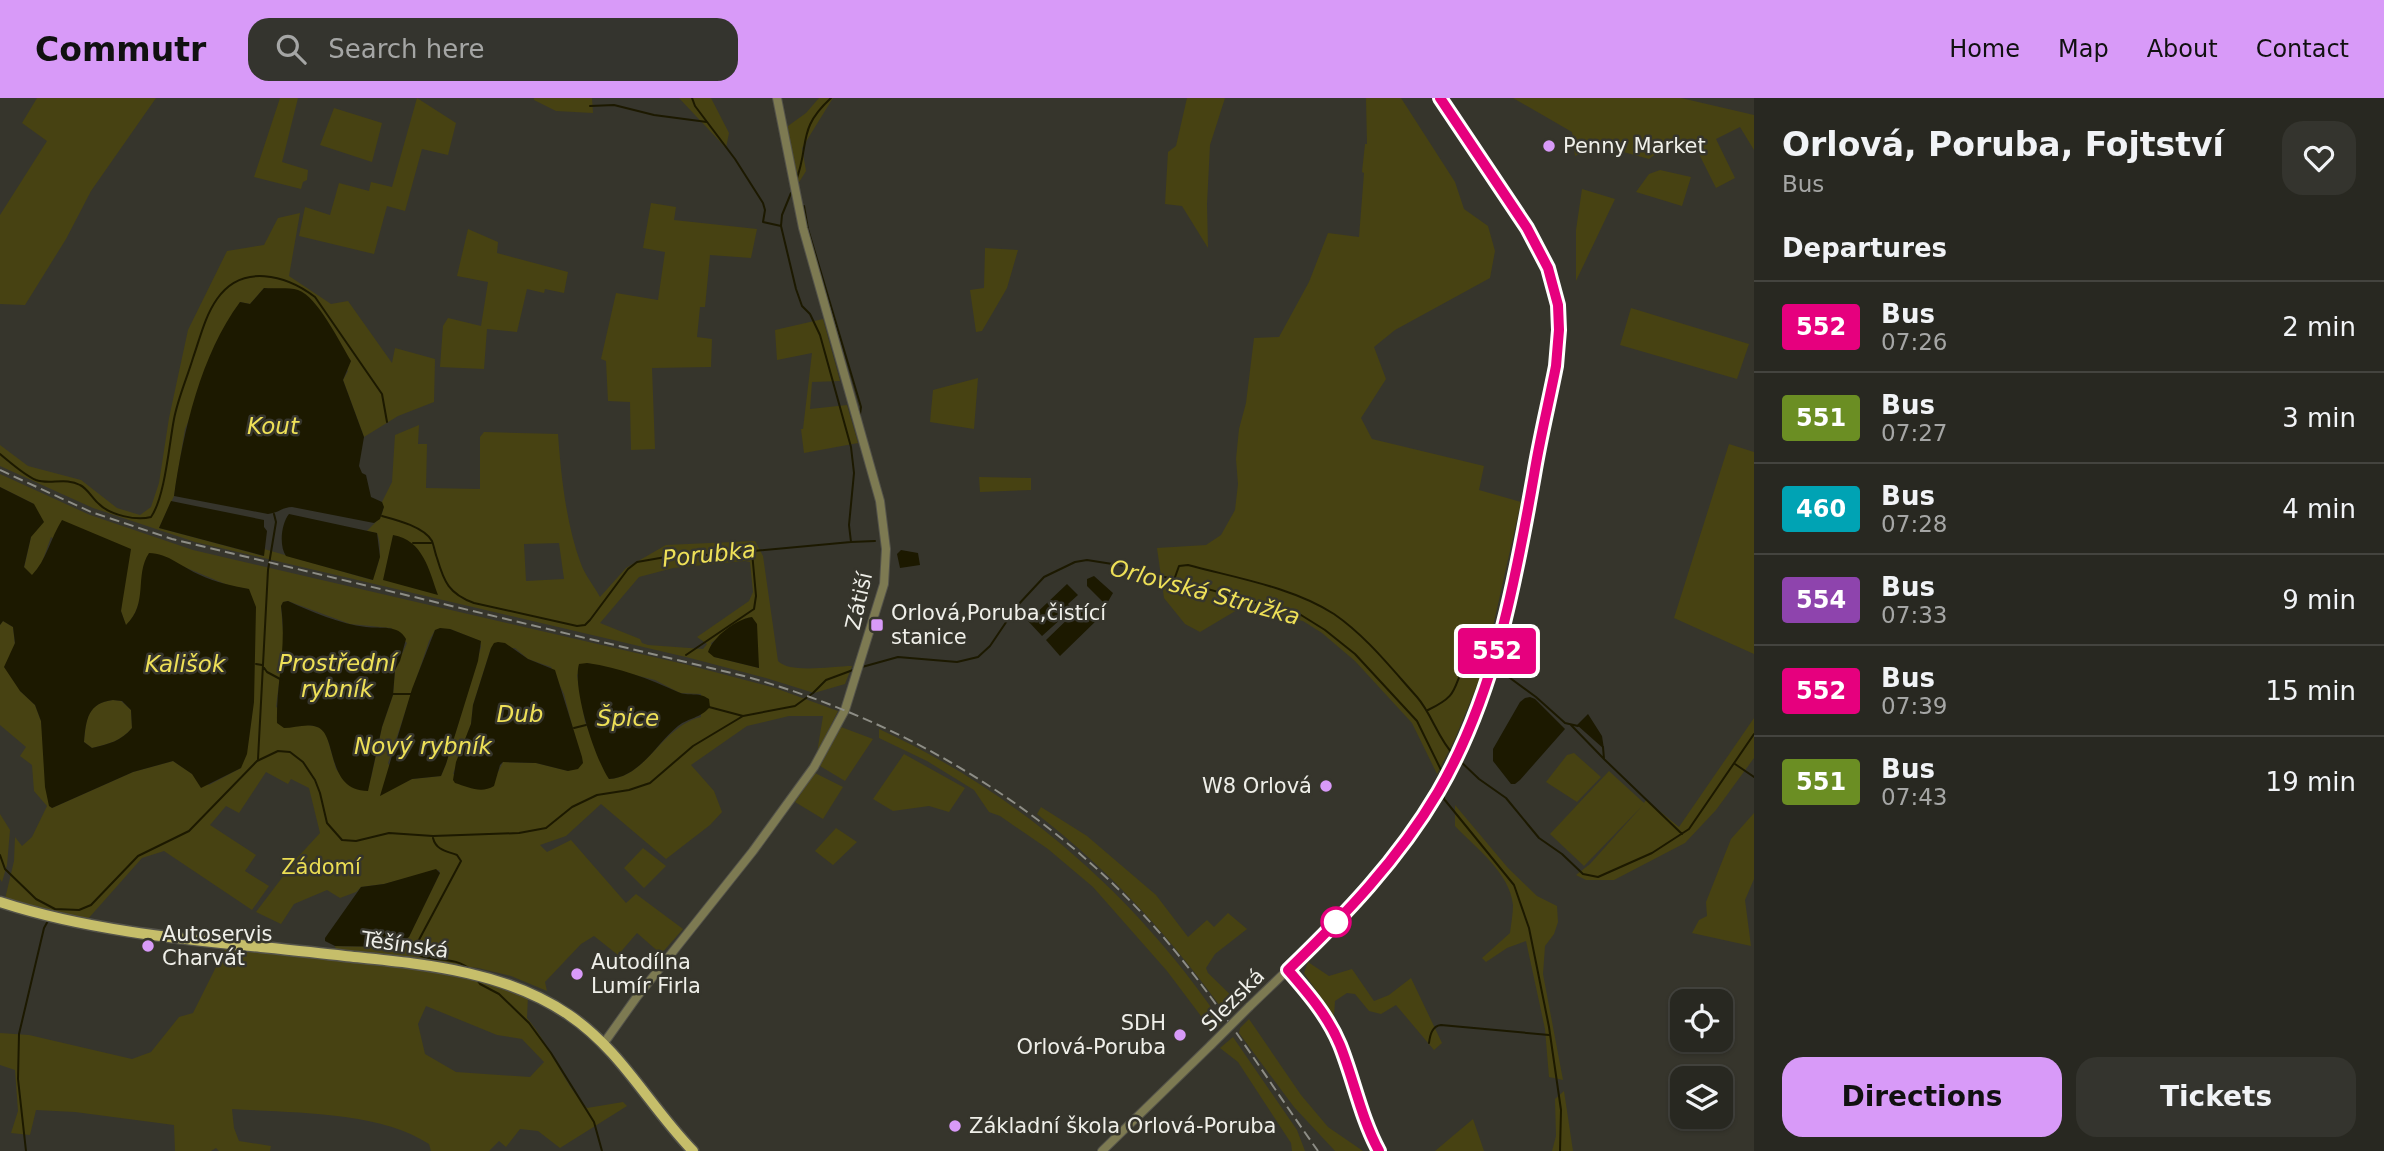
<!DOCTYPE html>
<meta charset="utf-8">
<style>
:root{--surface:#282821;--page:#34342e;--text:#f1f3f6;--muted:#a5a6a5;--line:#44443f;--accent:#d89af8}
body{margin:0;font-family:"DejaVu Sans",sans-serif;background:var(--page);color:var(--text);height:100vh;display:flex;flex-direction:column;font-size:26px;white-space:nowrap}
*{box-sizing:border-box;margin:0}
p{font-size:23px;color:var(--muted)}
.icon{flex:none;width:38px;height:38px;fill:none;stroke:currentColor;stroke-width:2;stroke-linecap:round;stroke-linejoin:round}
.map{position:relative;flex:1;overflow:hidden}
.details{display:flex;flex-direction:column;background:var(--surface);width:630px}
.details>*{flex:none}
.badge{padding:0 14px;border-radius:5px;font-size:24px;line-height:46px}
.buttons{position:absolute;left:1670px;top:891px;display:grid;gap:14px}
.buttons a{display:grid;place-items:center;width:63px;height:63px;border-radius:14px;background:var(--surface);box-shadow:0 2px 5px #0004,0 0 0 2px var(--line);font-size:35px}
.map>.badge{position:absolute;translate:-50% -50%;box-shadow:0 0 0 4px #fff}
h2{padding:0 28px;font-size:26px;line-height:63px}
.round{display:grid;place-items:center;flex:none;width:74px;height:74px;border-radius:21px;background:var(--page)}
.summary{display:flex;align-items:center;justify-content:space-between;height:119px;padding:0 28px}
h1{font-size:33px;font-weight:600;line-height:52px}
.cta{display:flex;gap:14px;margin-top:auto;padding:14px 28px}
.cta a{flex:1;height:80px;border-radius:21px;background:var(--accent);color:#111;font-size:28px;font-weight:600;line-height:80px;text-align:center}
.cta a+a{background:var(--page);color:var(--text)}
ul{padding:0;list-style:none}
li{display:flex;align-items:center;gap:21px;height:91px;padding:0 28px;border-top:2px solid var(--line)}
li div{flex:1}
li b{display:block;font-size:26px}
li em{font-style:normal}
li .badge{min-width:77px;font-weight:700;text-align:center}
header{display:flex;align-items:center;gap:42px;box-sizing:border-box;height:98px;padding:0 35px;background:var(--accent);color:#111}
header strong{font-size:33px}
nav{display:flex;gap:38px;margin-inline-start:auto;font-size:24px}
.search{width:490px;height:63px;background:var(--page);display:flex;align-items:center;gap:18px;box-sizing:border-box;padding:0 24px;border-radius:21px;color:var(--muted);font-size:26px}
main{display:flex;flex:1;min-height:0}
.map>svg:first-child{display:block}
</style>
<header>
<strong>Commutr</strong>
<div class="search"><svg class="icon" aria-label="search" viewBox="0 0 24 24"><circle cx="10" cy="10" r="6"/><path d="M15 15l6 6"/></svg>Search here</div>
<nav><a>Home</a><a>Map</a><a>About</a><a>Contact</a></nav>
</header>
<main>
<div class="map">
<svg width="1754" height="1053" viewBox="0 0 1754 1053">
<rect width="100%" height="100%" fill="#36352c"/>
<!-- green -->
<path fill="#474212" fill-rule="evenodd" d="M37,0H156L91,93L66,141L25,207L0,206V117L47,43L22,25Z
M280,0H298L282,64L308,72L307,82L303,84L301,91L254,79Z
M417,0L456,25L448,57L422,51L405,113L387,108L374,156L299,138L305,109L330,117L339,85L369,93L371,84L392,89Z
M534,0H592L593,15L556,13L534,2Z
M679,0H711L729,35L726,50Z
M819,0H833L802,50L806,73L798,86L788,37V28L806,15Z
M1187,0H1225L1210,47L1207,106L1208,150L1182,108L1165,106L1168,54L1176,48Z
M1366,0H1401L1455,84L1464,111L1488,128L1495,153L1490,180L1395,232L1374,249L1386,281L1361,320L1372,341L1484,368L1479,392L1521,404L1483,573L1454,643L1437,676L1412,625L1355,563L1322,535L1303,523L1242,509L1200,534L1185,526L1164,500L1157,450L1206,447L1221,437L1235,412L1238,386L1236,361L1239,331L1246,305L1254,240L1279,239L1309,184L1328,135L1359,139L1364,75L1362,74L1365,46H1367Z
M1513,0H1681L1754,17V52L1740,29L1716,41L1735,80L1716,90L1694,46L1677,41L1649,61L1598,47L1575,58L1572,34Z
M334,10L382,25L372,64L320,47Z
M1660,72L1691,79L1682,108L1636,94L1649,76Z
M1582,91L1615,101L1576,183V132Z
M651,105L676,109L674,122L757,131L751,160L710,157L705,209H700L697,239L712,241L711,269L652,270L655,351L631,352L630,304L608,303L606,263L601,261L616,195L658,202L665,154L643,150Z
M300,115L289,178L331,206L348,203L392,265L395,250L435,261L434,304L398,318L364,339L343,282L348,273L275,191L264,190L250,206L240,204L185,331L174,398L159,430L263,458L264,451L372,482C379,467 383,451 377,435L367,433C375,424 387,417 382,404L392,384L395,337L419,327L418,346H427L426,390L480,391V339L484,334L558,336C561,377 566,426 581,466C585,477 594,488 600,499L626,470L666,447L755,443L763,458L778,563C790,576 833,568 852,568L845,586L814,595L766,580L690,560L195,444L93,410L0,368V347L28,368L81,382L117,410L140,417L151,409L159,385L169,320L188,232L227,153L264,147L278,120ZM559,445L564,481L526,483L524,446ZM745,463L750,464L753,494L749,503L697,539L707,546L703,551L648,547L642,545L640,541L600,525L639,479L673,470ZM746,520L759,570L714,559L711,545Z
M468,131L498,144L497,155L568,174L564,195L545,191L544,195L527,191L517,234L487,231L484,271L440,269L443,228L448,220L481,228L488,184L457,178Z
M985,150L1018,152L1007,190L982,233L976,234L970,192L984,190Z
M1631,210L1749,246L1737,281L1620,247Z
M823,221L840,283L812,284L810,311L847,307L858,345L804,355L801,331H803L812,255L777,262L775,232Z
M978,280L974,331L930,324L933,292Z
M1729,346L1754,354V556L1674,520Z
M0,376L90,417L193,452L688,567L775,590L838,613L817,655L823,618H789L747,628L691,667L714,693L722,714L710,727L666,761L601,706L566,738L540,747L547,754L571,742L626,805L636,796L683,831L661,856L637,835L618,857L594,838L581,846L545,884L547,893L511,878L478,870L336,852L335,848C356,849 391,850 409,838L440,775L439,772L384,786L361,789L356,794L340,800L327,792L294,806L281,826L256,814L297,760L320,735L309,690L291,681L288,686L266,674L239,715L226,708L210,727L256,757L245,773L269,788L252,812L164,753L142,760L87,822L40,813L5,801L14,763L15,739L22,748L32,739L47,708L34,693L32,667L20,658L26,649L0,627V527L3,523L13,529L20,593L35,607L41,623L52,710L133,674L173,663L209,687L241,670L248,491L230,488L182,468L142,488C140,504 137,516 126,528L121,513L123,491L51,439L41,467L32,478L24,470L31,439L34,406L0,389ZM288,503L350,526L391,530L407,545L395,572L393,597L382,629L371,680L354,690L336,671L326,635L319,629L308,627L276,609L284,547L281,508L283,504ZM450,531L480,543L481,549L446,666L441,678L412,681L399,687L388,665L429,543L435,532ZM491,550H515L528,561L551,569L564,596L576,643L568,673L536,665L503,664L498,674L453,676L471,626L473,607ZM587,565L655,582L680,595L701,596V619C662,628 647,679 609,681L585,624L577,577Z
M979,379L1031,380V392L980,394Z
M113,602L121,603L131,612L132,630C121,643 109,646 92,650L84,644C86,621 87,605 113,602Z
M1754,620V660L1716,712L1685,745L1614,782H1586L1576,777L1590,766L1643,707L1584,768L1550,736L1609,673L1644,705L1646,702L1679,729Z
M841,629L873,641L845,683L820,668Z
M879,631C1019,695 1136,798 1222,925L1213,934L1167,873L1093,789L1048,751L1000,718L989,714L974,692L927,663L879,640Z
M1574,655L1601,679L1577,704L1546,684L1567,657Z
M904,656L965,690L949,714L929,708L893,713L873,701Z
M815,675L843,689L823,721L795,704Z
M1455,707L1508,770L1537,798L1557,808L1558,824L1554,836L1545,848L1543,876L1563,982L1549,979L1545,931L1526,843L1507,850L1486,864L1482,860L1510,835C1511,826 1513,816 1513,807C1510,775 1476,750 1455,728Z
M1041,709L1087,738L1156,797L1188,839L1207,822L1214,829L1228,815L1247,831L1215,856L1206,870L1208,875L1241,907L1228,919C1172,841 1113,775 1037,716Z
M1754,715V781L1745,802L1751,848L1692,835L1699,822L1707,818L1706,804L1731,741Z
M0,716L10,732L7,767L2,784L0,781Z
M836,730L857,744L833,767L815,753Z
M643,750L666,768L644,790L624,770Z
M226,849C324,860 435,865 528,897L527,920C551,949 562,983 587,1010L623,1004L627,1008L560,1050L538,1033L520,1031L506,1049L499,1043L489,1053H431L429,1046C379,1013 292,1015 232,1011L234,1030L239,1043L271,1048L270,1053H219L216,1050L211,1053H175L174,1027L75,1014L36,1012L30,1037L11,1035L18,1013L15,972L0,967V935L29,937L132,961L151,954L179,919L193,915ZM426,908L497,937L522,941L544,964L530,979L456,974L425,956L418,926Z
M1308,864L1329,878L1352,871L1374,903L1389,897L1411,880L1442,945L1434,952L1396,907L1381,916L1369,913L1355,896L1347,895L1335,903L1334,918L1304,875Z
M1249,921L1301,997L1328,1029L1363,1053H1335L1294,1009L1239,935L1240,930Z
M1233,939L1297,1032L1305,1053H1292L1291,1045L1238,964L1220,950Z
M1564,993L1573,1053H1552L1556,1038L1555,1001Z
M1473,1021L1484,1053H1435Z"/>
<!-- water -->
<path fill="#1c1900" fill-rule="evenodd" d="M264,190C274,191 288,189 298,192C318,199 340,245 351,263L343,282L364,339L359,368L362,375L366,377L371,399L382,404L384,409L380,421L374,425L292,409C283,409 278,415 268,416L174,398C183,334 201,256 240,204L250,206Z
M0,389L34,406L44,424L31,439L24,469L32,477C46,463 51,439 62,422L131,451L121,513L126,527C149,505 134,478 149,455C168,455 183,470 200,477C215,484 232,488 249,491L256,509L254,604L247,656L241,670L201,690L192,676L173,663L133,674L52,710L49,708L45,689L41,623L35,607L20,593L4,569L15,545L13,529L3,523L0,527ZM113,602L122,603L131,612L132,630C121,643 109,646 92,650L84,644C86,621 88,605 113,602Z
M171,403L264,422V429L267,433L264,458L159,430Z
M289,416L377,435L380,459L373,482L286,458C279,448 281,426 289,416Z
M393,437C423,442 429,472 438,497L383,482Z
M901,452L918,455L920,467L900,470L897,456Z
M1094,478L1113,495L1106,507L1087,488V481Z
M1067,486L1078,497L1068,506L1072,511L1042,538L1028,523Z
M288,503C312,514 340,526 366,529C381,531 398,526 406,541L400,563L395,572L393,597L382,629L368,693C325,693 338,636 317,629C307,625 294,630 284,630L277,625C276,583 287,552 281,508L283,504Z
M1085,509L1098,521L1060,558L1046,542L1075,514L1078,516Z
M752,519L757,526L759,570L714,559L708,554C713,539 736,521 752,519Z
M440,530L450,531L481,543L478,563L446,666L441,678L412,681L380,698L412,591L435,532Z
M498,544L505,545L528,561L555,572L582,659L583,665L578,671L568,673L536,665L503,664L500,667L494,688C481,696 468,689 455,685L453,682L456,664L471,626L473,607L491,550L494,545Z
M587,565C621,570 647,580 678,594C689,599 697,593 709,601L710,609C699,621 690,619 678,628C656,646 640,679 609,681C595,661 572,590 579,566Z
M1530,599L1535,601L1565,631L1520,682L1515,686H1511L1493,663V651L1520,604L1525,600Z
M1588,616L1602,638L1604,651L1577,627Z
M436,771L440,775L409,839L403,843H396V849L335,848L325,843V840L361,789L384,786Z"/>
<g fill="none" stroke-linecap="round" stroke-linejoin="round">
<!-- stream -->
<path stroke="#1c1900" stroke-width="2" d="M692,0L695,8L735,61L763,105L765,112L763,124L781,128
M590,8L614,7L654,17L707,24
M796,83C810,45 797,31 831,0
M804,108L808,131L861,309L860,316
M0,356C11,365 24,377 36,382C49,387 66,379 80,387C88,391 92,400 99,406C110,417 136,423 151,419C165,399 169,347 174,321C178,300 187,280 193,260C200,240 205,218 217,201C242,165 286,177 315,199L382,296L387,324
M382,418C397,422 424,429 432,443C434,448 435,455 437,460C444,484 449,496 474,505L577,528L585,527L590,522L628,471L637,464L683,456L710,457L851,444L849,427L854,375L851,349L820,237L810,216L802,208L796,191L781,128L782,117L791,95
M851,444L875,443
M413,445H431
M1174,482L1179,468L1188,467C1236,480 1292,489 1334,516C1366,538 1391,570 1417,599C1432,616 1438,641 1454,657
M686,557L754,511L756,498L752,454
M256,566L262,567L267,574L282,582
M862,569L898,559L957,564L978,559L990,548L1017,508L1044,479L1075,464L1087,462L1125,468L1301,517L1325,532L1355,556L1417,623L1443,676
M1495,569L1536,599L1565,625L1578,628
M392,596H411
M709,609L743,618
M1428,612C1461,596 1451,591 1467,562L1473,559L1490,566
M1571,627L1604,661
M574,630L586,627
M1603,649L1604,661L1682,736
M258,661L268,472L276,424L274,416
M1458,661L1479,681L1506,700L1539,740L1562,756L1583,776L1598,779L1652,755L1689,731L1754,636
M1735,666L1754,679
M1444,689V701L1514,787L1529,830L1549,929L1561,1012L1560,1053
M433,740C436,752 446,753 457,757L461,763L413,853C426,866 454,856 471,872
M0,757L5,771L36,801L55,811L79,812L91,807L138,758L189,733L257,663L278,653L290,654L303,664L315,682L320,695L327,725L342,742L356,743L389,735L433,738L519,735L546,730L572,709L597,697L629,692L650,685L693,648L743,618L795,608L813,595L826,582L853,572
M478,883L480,886L499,896L529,925L551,955L594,1024L602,1053
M1429,945C1430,937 1432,928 1441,927L1549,937
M26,1053L18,981L19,936L44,830L49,821"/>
<defs>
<path id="minor" d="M1288,872C1307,895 1328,918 1340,947C1354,982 1361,1020 1379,1053
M1249,909C1309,851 1371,796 1418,726C1509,591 1524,424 1556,268L1559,219L1555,193L1548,170L1527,130L1440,0
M604,945L636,900L753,753L814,669L845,612L884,486L886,451L880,403L803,130L777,0
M1102,1053L1211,947"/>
<path id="major" d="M0,804C110,840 230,844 345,858C422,866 503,872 569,917C621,952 650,1009 693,1053"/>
</defs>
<!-- minor casing -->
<use href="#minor" stroke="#54534a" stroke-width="10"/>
<!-- major casing -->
<use href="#major" stroke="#54534a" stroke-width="13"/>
<!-- minor -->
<use href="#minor" stroke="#7d7a52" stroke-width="8"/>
<!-- major -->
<use href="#major" stroke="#c6be6a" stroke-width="10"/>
<!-- rail -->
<path stroke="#8d8d85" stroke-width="2" stroke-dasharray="10 5" stroke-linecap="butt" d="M0,372L91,414L172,441L744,578C903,622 1050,710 1159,834C1218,902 1266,980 1318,1053"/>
<defs>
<path id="minor-bridge" d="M1211,947L1249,909"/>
</defs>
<!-- minor-bridge casing -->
<use href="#minor-bridge" stroke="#54534a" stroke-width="10" stroke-linecap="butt"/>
<!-- minor-bridge -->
<use href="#minor-bridge" stroke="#7d7a52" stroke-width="8"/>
</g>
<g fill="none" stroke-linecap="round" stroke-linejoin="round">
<defs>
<path id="line" d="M1379,1053C1361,1020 1354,982 1340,947C1328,918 1308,895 1288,872C1344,818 1398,762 1438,694C1494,598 1515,486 1534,377C1540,340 1549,304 1556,268L1559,232L1558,207L1548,170L1527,130L1440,0"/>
</defs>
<!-- line casing -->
<use href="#line" stroke="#fff" stroke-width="16"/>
<!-- line -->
<use href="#line" stroke="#e6007e" stroke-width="10"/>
</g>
<!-- markers -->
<g fill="#d89af8" stroke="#36352c" stroke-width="2.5">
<circle cx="1549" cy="48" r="7"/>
<rect x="870" y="520" width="14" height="14" rx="3.5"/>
<circle cx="1326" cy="688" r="7"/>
<circle cx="148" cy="848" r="7"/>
<circle cx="577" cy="876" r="7"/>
<circle cx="1180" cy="937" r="7"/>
<circle cx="955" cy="1028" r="7"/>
</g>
<circle fill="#fff" stroke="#e6007e" stroke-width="3.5" cx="1336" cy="824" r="14"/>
<g text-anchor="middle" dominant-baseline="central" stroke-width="5" stroke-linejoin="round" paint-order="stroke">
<!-- poi labels -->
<g font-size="21" fill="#efefe9" stroke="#36352c" text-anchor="start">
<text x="1563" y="48">Penny Market</text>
<text x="891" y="515">Orlová,Poruba,čistící<tspan x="891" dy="24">stanice</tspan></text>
<text x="1312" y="688" text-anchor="end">W8 Orlová</text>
<text x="162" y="836">Autoservis<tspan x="162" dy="24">Charvát</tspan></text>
<text x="591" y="864">Autodílna<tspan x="591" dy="24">Lumír Firla</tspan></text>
<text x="1166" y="925" text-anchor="end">SDH<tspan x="1166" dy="24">Orlová-Poruba</tspan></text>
<text x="969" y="1028">Základní škola Orlová-Poruba</text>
</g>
<!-- street labels -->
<g font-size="21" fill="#efefe9" stroke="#36352c">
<text transform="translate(859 503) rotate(-77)">Zátiší</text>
<text transform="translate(405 847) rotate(8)">Těšínská</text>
<text transform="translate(1233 902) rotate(-45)">Slezská</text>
</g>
<!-- park labels -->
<g font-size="21" fill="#ebdd53" stroke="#36352c">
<text x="321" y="769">Zádomí</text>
</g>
<!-- water labels -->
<g font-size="23" font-style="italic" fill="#eee057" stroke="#36352c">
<text x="273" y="328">Kout</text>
<text transform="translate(709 456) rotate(-6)">Porubka</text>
<text transform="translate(1205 494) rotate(15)">Orlovská Stružka</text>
<text x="337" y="565">Prostřední<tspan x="337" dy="26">rybník</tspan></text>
<text x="185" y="566">Kališok</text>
<text x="520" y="616">Dub</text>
<text x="628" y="620">Špice</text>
<text x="423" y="648">Nový rybník</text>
</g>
</g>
</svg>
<div class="buttons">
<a><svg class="icon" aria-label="locate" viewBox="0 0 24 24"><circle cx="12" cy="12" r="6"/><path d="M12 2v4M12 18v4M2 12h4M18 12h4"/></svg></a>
<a><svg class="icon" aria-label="layers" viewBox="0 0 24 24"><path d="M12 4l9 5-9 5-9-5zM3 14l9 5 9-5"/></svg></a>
</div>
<b class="badge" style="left:1497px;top:553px;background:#e6007e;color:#fff">552</b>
</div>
<section class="details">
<div class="summary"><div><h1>Orlová, Poruba, Fojtství</h1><p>Bus</p></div><a class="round"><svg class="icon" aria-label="heart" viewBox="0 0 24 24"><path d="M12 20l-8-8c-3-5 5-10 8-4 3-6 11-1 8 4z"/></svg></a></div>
<h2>Departures</h2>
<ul>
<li><span class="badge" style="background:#e6007e;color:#fff">552</span><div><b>Bus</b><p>07:26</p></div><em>2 min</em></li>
<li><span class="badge" style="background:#6b8e23;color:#fff">551</span><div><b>Bus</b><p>07:27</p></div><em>3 min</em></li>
<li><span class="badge" style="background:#00a3b4;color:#fff">460</span><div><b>Bus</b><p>07:28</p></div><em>4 min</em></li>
<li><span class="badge" style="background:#8e44ad;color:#fff">554</span><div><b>Bus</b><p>07:33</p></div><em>9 min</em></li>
<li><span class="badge" style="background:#e6007e;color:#fff">552</span><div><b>Bus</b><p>07:39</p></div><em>15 min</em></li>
<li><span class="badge" style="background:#6b8e23;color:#fff">551</span><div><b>Bus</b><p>07:43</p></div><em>19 min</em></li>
</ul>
<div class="cta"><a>Directions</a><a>Tickets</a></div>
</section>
</main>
